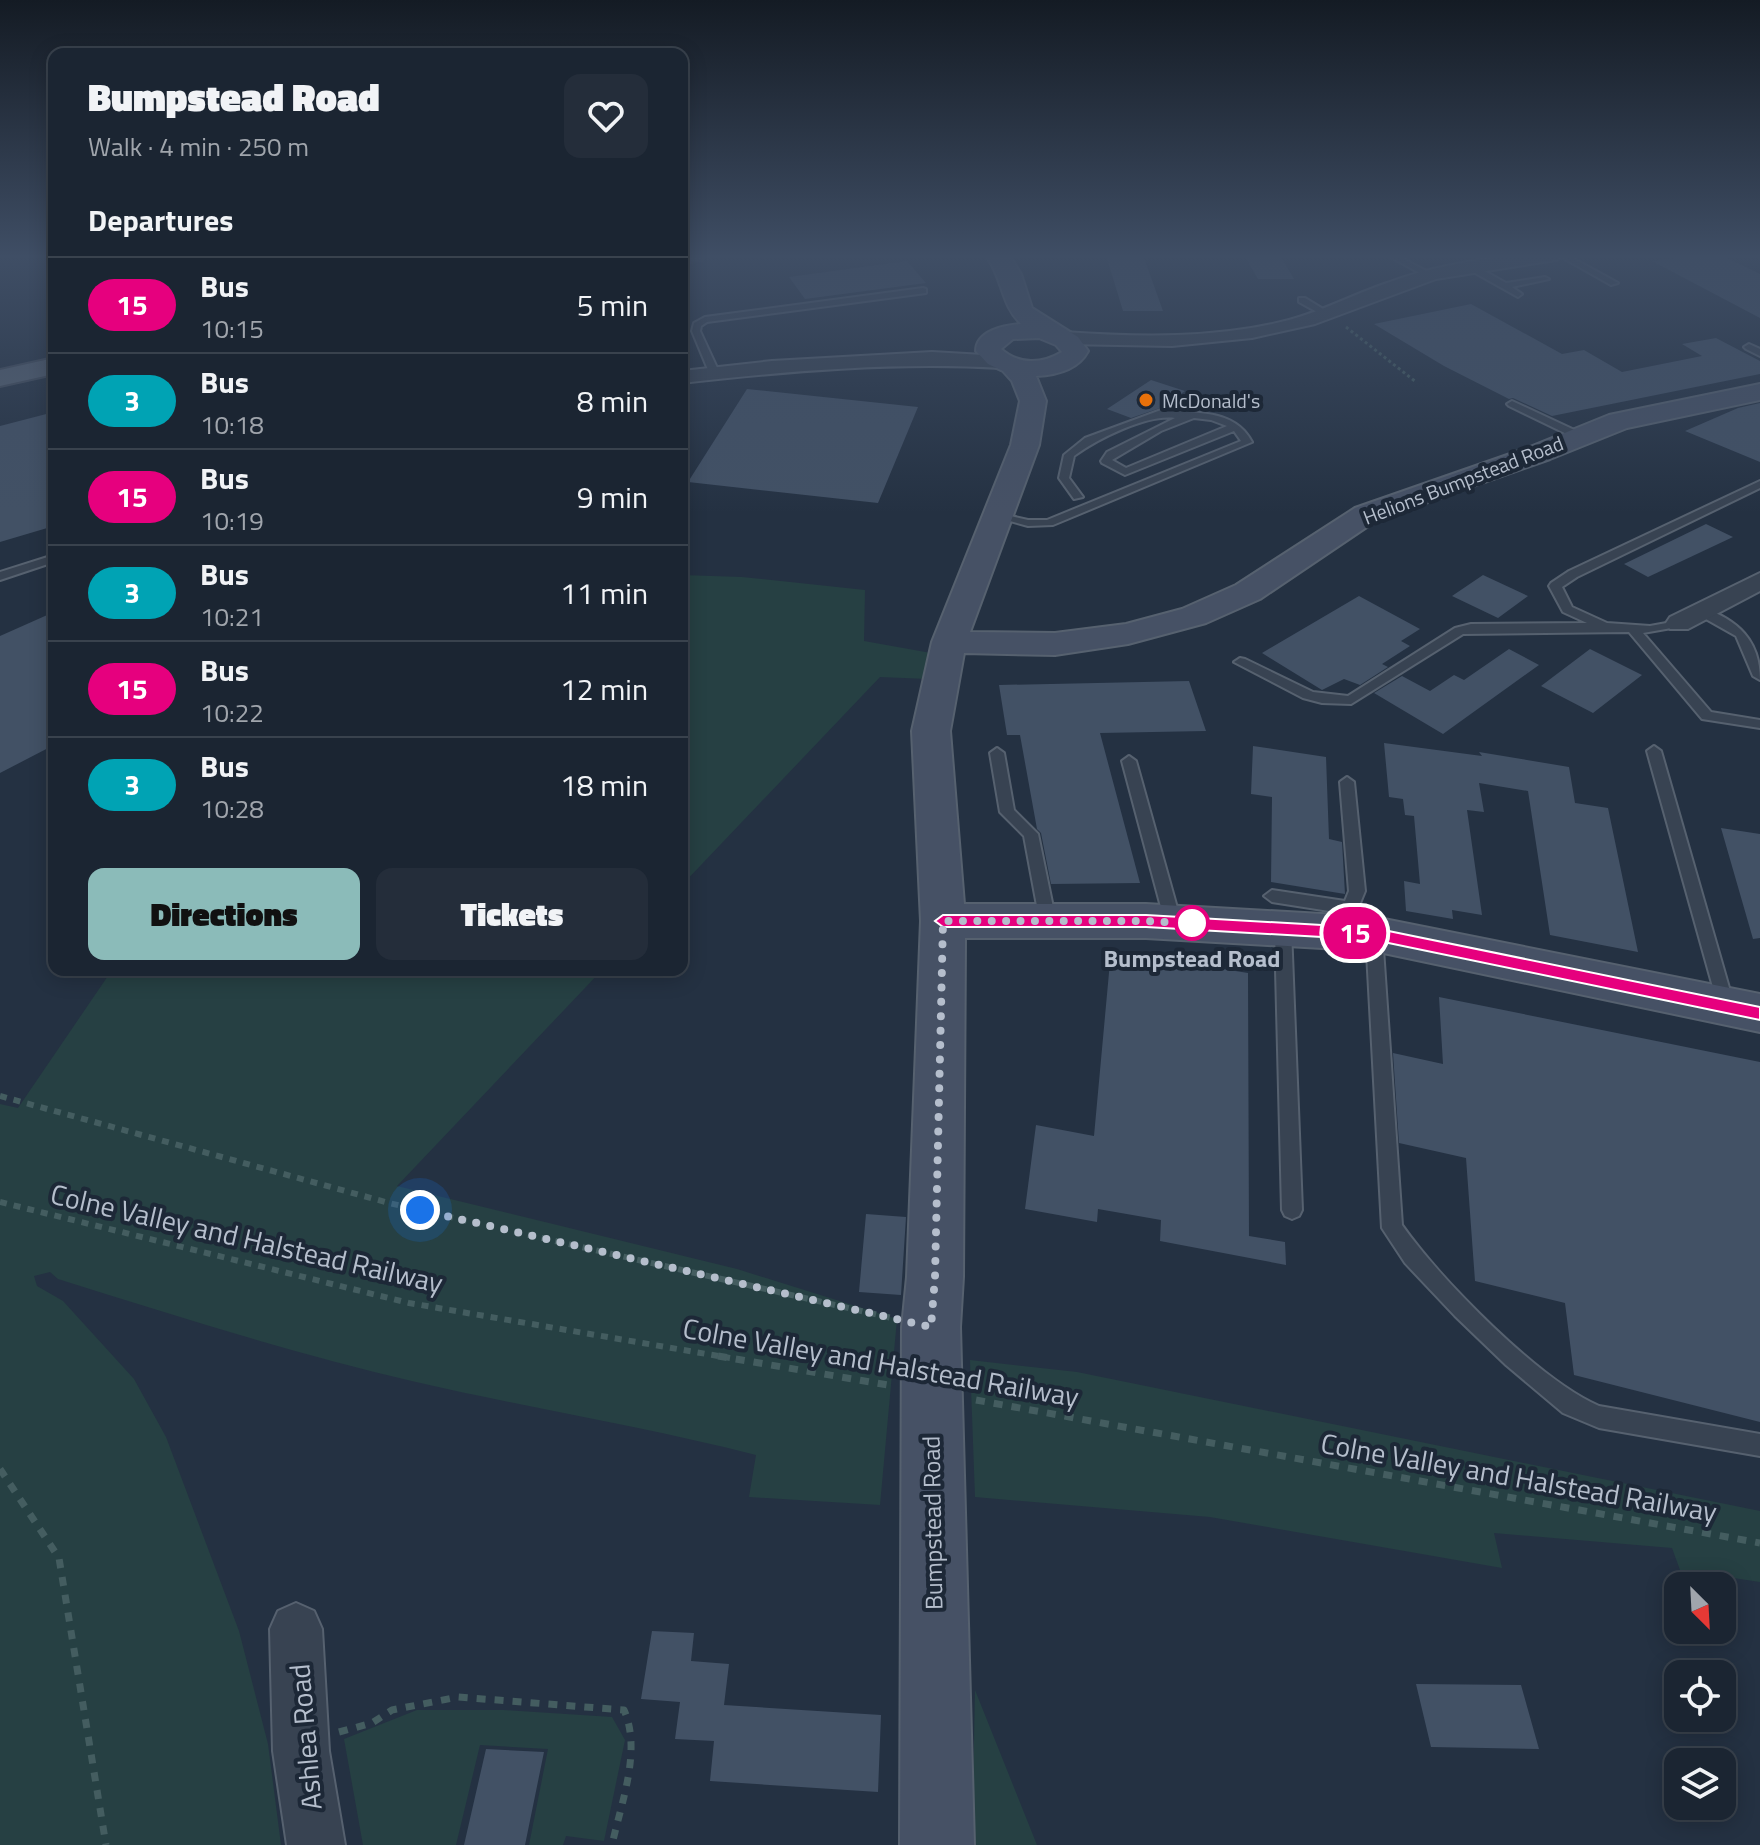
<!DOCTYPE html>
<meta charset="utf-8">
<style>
:root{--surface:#1b2532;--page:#242d3a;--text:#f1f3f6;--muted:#a0a5ac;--line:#39424d;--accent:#8bbbb9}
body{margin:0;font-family:"Titillium Web",sans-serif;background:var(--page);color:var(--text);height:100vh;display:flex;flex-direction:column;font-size:30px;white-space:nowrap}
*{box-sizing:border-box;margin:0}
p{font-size:26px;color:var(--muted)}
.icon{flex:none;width:44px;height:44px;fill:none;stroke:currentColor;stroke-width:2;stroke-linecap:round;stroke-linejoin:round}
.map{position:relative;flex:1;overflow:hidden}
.side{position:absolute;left:48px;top:48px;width:640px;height:928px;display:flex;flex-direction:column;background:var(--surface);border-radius:16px;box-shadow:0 4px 20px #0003,0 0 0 2px var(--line)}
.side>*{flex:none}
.badge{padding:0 16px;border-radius:26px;font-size:28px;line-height:52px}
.needle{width:52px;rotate:156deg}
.controls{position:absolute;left:1664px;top:1572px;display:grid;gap:16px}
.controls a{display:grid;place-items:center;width:72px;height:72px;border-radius:16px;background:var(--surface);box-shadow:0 4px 20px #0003,0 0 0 2px var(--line);font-size:40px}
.you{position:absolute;width:40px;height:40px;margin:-20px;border:6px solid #fff;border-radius:50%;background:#1a73e8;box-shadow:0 0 0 12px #1a73e833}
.map>.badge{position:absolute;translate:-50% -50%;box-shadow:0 0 0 4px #fff}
h2{padding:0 40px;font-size:30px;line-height:72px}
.round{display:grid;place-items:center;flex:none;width:84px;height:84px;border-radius:16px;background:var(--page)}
.summary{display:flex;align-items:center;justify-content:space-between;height:136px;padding:0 40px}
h1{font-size:38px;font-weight:800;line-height:60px}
.cta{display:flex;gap:16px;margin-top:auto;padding:16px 40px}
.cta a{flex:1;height:92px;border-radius:16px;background:var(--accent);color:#111;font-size:32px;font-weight:800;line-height:92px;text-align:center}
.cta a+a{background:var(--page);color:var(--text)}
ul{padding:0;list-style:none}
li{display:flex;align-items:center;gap:24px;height:96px;padding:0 40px;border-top:2px solid var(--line)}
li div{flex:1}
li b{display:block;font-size:30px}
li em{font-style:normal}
li .badge{min-width:88px;font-weight:700;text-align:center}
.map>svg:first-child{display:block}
</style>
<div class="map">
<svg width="1760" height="1845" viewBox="0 0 1760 1845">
<rect width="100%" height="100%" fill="#243142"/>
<!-- green -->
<path fill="#264043" d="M682,575L742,577L865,590L864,641L931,653L929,679L880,677L682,885Z
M112,970H602L397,1186L737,1269L897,1319L880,1505L749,1497L756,1455C643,1426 529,1408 416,1382C295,1354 176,1316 58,1279L50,1272L34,1276L37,1286L63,1301L134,1379L166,1437L239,1631L268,1744L281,1845H0V1104L18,1108Z
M970,1360L1077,1372L1760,1511V1582L1680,1570L1672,1548L1494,1533L1502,1568L1210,1517L975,1497Z
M975,1690L1037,1845H972Z
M417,1710H504L612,1717L625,1740L604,1841L566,1836L563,1845H529L548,1749L480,1745L456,1845H363L344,1739Z"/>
<!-- building -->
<path fill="#425165" d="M1106,255H1143L1163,311H1123Z
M1244,255H1280L1294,279H1258Z
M1702,255H1721L1760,274V318L1652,261Z
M907,261L926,283L805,299L789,277Z
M1471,304L1562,354L1584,350L1622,372L1702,356L1682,344L1716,338L1760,361V374L1552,416L1513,398L1509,399L1444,366L1374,324Z
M1151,380L1185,391L1163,407L1131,418L1107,409Z
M747,389L918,407L878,503L688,482Z
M1760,403V462L1685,431L1738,408Z
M54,412V526L0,542V426Z
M1706,524L1733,537L1648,577L1624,564Z
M1483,575L1528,596L1498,618L1452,596Z
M1359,596L1420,629L1401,641L1410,646L1382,664L1388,667L1360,685L1344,679L1322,690L1262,653Z
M54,612V745L0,773V636Z
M1509,649L1539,665L1443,734L1374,693L1402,676L1430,691L1454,675L1464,680Z
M1590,649L1642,675L1593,713L1541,686Z
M1189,681L1206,731L1100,733L1140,883L1051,884L1041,833L1037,829L1020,735H1007L999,685Z
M1384,743L1482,756L1479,752L1569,767L1575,803L1608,808L1638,952L1550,935L1528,791L1479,783L1484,812L1467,810L1482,915L1452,910L1453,919L1406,911L1404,881L1420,884L1414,816L1405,815L1403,799L1389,797Z
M1253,746L1326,757L1329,839L1342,842L1345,894L1271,882L1272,797L1251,794Z
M1721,828L1760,834V938L1753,939Z
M1111,951L1248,973L1249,1236L1285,1242L1286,1265L1160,1241L1161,1220L1098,1209L1097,1222L1025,1209L1036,1125L1094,1136Z
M1439,997L1760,1062V1422L1574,1375L1565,1303L1475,1281L1466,1158L1399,1143L1393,1053L1443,1064Z
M866,1214L906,1217L901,1295L859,1292Z
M652,1631L694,1633L691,1661L729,1664L724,1705L881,1715L878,1792L710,1781L714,1741L675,1739L680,1702L641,1699Z
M1416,1684L1521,1685L1539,1749L1431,1747Z
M486,1749L544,1752L525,1845H464Z"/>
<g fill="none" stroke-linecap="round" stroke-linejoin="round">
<defs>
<path id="lane" d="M1387,255H1396L1434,275L1427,277Z
M1558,255H1567L1618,283L1611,285Z
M1468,265H1474L1506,283L1545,277L1549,279L1512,287L1522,294L1518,297L1468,269Z
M923,288L926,289V293L707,322L701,326L700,331L719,372L714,375L709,372L692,331L694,323L705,317Z
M1299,298H1305L1333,315L1326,317L1299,302Z
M1749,344L1760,349V356L1746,349L1744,347Z
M1512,401L1583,434L1584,436L1575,438L1509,406L1507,404Z
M1161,410C1195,414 1234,408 1252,442L1053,525L1028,526L992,516L998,513L1028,520H1047L1241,441L1234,431L1125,475L1102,463L1101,461L1107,452L1175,418C1147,414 1097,439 1074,456L1069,478L1083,497L1074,499L1059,478L1064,455L1085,438ZM1194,418L1211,420L1227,426L1126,468L1112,460L1161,431Z
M1760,481V488L1577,577L1562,587L1572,607L1607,623L1650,626L1683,620V626L1643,633L1711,712L1760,720V728L1702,719L1629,632L1463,634L1351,704L1322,703L1303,698L1234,662L1240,658L1245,659L1313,692L1348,696L1455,628L1471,624L1587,623L1563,612L1549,586L1551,583L1569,571Z
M54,555V562L0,580V572Z
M1701,607C1738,620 1760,640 1760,680L1753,676L1736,636L1697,614L1695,611Z
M1654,746L1661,751L1734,1005L1732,1010L1726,1012L1720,1010L1718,1005L1647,751Z
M997,748L1004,753L1014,810L1038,834L1056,922L1054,926H1042L1040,922L1024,836L1000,812L990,753Z
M1129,756L1136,761L1181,922L1179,926H1167L1165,922L1122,761Z
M1347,777L1354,782L1365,891L1358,908L1357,923H1345L1342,913L1272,902L1264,896L1272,890L1345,901L1349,891L1340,782Z
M1283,923L1289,925L1291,929L1302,1210L1299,1216L1292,1219L1285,1216L1282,1210L1275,929L1277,925Z
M1374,928L1380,930L1382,934L1402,1225C1441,1280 1539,1380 1599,1406L1760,1434V1456L1599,1428L1563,1413L1506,1365L1455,1316L1405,1263L1382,1228L1366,934L1368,930Z"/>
<path id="street" d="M1518,255H1565L1556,260L1436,279L1315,324L1252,338L1172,346L1064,344L1054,338L1064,332C1138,337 1217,339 1289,320C1323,311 1354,294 1387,283C1429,267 1473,260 1518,255Z
M932,352L1001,356L1011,362L1001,368C894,362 788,371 682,383V371L772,361Z
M1760,573V591L1688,629H1670L1666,623L1670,617Z
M296,1603L314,1611L322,1629L329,1751L345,1845H287L273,1751L270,1629L278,1611Z"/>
<path id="secondary" d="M986,255H1009L1021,274L1032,308L1078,337L1088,351C1078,370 1056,375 1036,376L1046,401L1039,445L970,632L1055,633L1126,624L1182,609L1236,585L1355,508L1530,447L1609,415L1760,384V400L1627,428L1550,459L1377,520L1260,599L1206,623L1128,644L1055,655L964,653L950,731L964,904H1146L1374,917L1760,994V1032L1374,951L1146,938H965L963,1277L960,1327L974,1845H900L902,1327L907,1277L921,921L912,731L932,642L1011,445L1020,401L1012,381L1003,371L988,364L976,351C976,331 1004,325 1021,324C1001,305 1003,279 986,255ZM1039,338L1056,345L1062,352C1042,364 1019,365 1001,349L1013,339Z"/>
<path id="primary" d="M682,255H705L702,260L682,263Z
M54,358V374L0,386V370Z"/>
</defs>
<!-- lane casing -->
<use href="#lane" stroke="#56616f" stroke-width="4"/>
<!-- street casing -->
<use href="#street" stroke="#56616f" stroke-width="4"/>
<!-- secondary casing -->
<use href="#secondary" stroke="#56616f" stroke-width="4"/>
<!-- primary casing -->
<use href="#primary" stroke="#424c5b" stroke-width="4"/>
<!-- path-far2 -->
<path stroke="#445d60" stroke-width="3" stroke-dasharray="3 3" stroke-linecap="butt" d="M1346,327L1416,382"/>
<!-- path-far1 -->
<path stroke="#445d60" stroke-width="6" stroke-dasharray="7 7" stroke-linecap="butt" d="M0,1096L389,1203L892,1318
M0,1202L409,1303L730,1358"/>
<!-- path -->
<path stroke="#445d60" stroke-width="7" stroke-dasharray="9 9" stroke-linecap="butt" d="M718,1356L888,1385
M976,1400L1760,1543
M0,1469L59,1558L106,1845
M339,1732L372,1723L392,1710L458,1697L624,1710C642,1751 621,1803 612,1845"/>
<!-- lane -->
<use href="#lane" fill="#384352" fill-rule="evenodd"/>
<!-- street -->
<use href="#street" fill="#384352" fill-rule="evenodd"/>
<!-- secondary -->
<use href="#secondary" fill="#465165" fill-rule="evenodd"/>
<!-- primary -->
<use href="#primary" fill="#566272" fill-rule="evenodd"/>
</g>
<!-- sky -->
<linearGradient id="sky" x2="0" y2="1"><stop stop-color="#141b24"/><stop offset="0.5" stop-color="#3f4e65"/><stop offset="1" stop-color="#3f4e65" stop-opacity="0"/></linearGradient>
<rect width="1760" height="513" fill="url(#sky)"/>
<!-- line -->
<path fill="#e6007e" stroke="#fff" stroke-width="2" d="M943,915H1146L1374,928L1760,1007V1020L1374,940L1146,927H943L935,921Z"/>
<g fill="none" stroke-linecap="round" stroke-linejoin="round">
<!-- walk -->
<path stroke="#b5becc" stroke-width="8" stroke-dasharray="0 14.4" d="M420,1210L931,1327L935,1277L943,921H1146L1200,924L1192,923"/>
</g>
<!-- markers -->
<circle fill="#e8710a" stroke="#1d2837" stroke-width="3" cx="1146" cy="400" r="8"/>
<circle fill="#fff" stroke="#e6007e" stroke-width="4" cx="1192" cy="923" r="16"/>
<g text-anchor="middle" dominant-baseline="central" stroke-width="8" stroke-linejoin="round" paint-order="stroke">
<!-- far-poi labels -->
<g font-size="20" fill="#b5becc" stroke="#1d2837" text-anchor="start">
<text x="1162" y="400">McDonald's</text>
</g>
<!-- far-street labels -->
<g font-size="20" fill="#b5becc" stroke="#1d2837">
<text transform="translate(1463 480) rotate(-21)">Helions Bumpstead Road</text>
</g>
<!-- stop labels -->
<g font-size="24" font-weight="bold" fill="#b5becc" stroke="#1d2837">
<text x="1192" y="958">Bumpstead Road</text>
</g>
<!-- street labels -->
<g font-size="24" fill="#b5becc" stroke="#1d2837">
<text transform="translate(932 1523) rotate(-91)">Bumpstead Road</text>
</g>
<!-- near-street labels -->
<g font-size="28" fill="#b5becc" stroke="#1d2837">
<text transform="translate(247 1238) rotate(13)">Colne Valley and Halstead Railway</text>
<text transform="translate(881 1362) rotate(10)">Colne Valley and Halstead Railway</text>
<text transform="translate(1519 1477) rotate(10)">Colne Valley and Halstead Railway</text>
<text transform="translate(305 1737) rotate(-95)">Ashlea Road</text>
</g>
</g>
</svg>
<div class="controls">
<a><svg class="needle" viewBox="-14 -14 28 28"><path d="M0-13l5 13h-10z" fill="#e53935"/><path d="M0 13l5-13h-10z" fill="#a0a5ac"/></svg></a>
<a><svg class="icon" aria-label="locate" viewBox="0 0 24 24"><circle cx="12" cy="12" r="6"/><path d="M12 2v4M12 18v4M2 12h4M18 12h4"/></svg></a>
<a><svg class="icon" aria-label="layers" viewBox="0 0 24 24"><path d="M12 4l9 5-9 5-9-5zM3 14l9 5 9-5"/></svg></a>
</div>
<div class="you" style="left:420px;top:1210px"></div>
<b class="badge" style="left:1355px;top:933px;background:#e6007e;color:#fff">15</b>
<section class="side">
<div class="summary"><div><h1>Bumpstead Road</h1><p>Walk · 4 min · 250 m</p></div><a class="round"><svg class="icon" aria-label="heart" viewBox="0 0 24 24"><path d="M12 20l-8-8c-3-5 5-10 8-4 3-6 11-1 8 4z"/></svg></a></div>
<h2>Departures</h2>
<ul>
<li><span class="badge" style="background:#e6007e;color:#fff">15</span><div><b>Bus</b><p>10:15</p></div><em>5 min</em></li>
<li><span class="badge" style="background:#00a3b4;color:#fff">3</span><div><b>Bus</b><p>10:18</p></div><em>8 min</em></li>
<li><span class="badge" style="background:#e6007e;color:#fff">15</span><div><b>Bus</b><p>10:19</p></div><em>9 min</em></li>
<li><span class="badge" style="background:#00a3b4;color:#fff">3</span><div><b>Bus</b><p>10:21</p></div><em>11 min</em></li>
<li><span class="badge" style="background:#e6007e;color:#fff">15</span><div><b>Bus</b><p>10:22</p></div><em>12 min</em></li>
<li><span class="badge" style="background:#00a3b4;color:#fff">3</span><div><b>Bus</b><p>10:28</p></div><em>18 min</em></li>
</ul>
<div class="cta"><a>Directions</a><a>Tickets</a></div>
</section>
</div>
